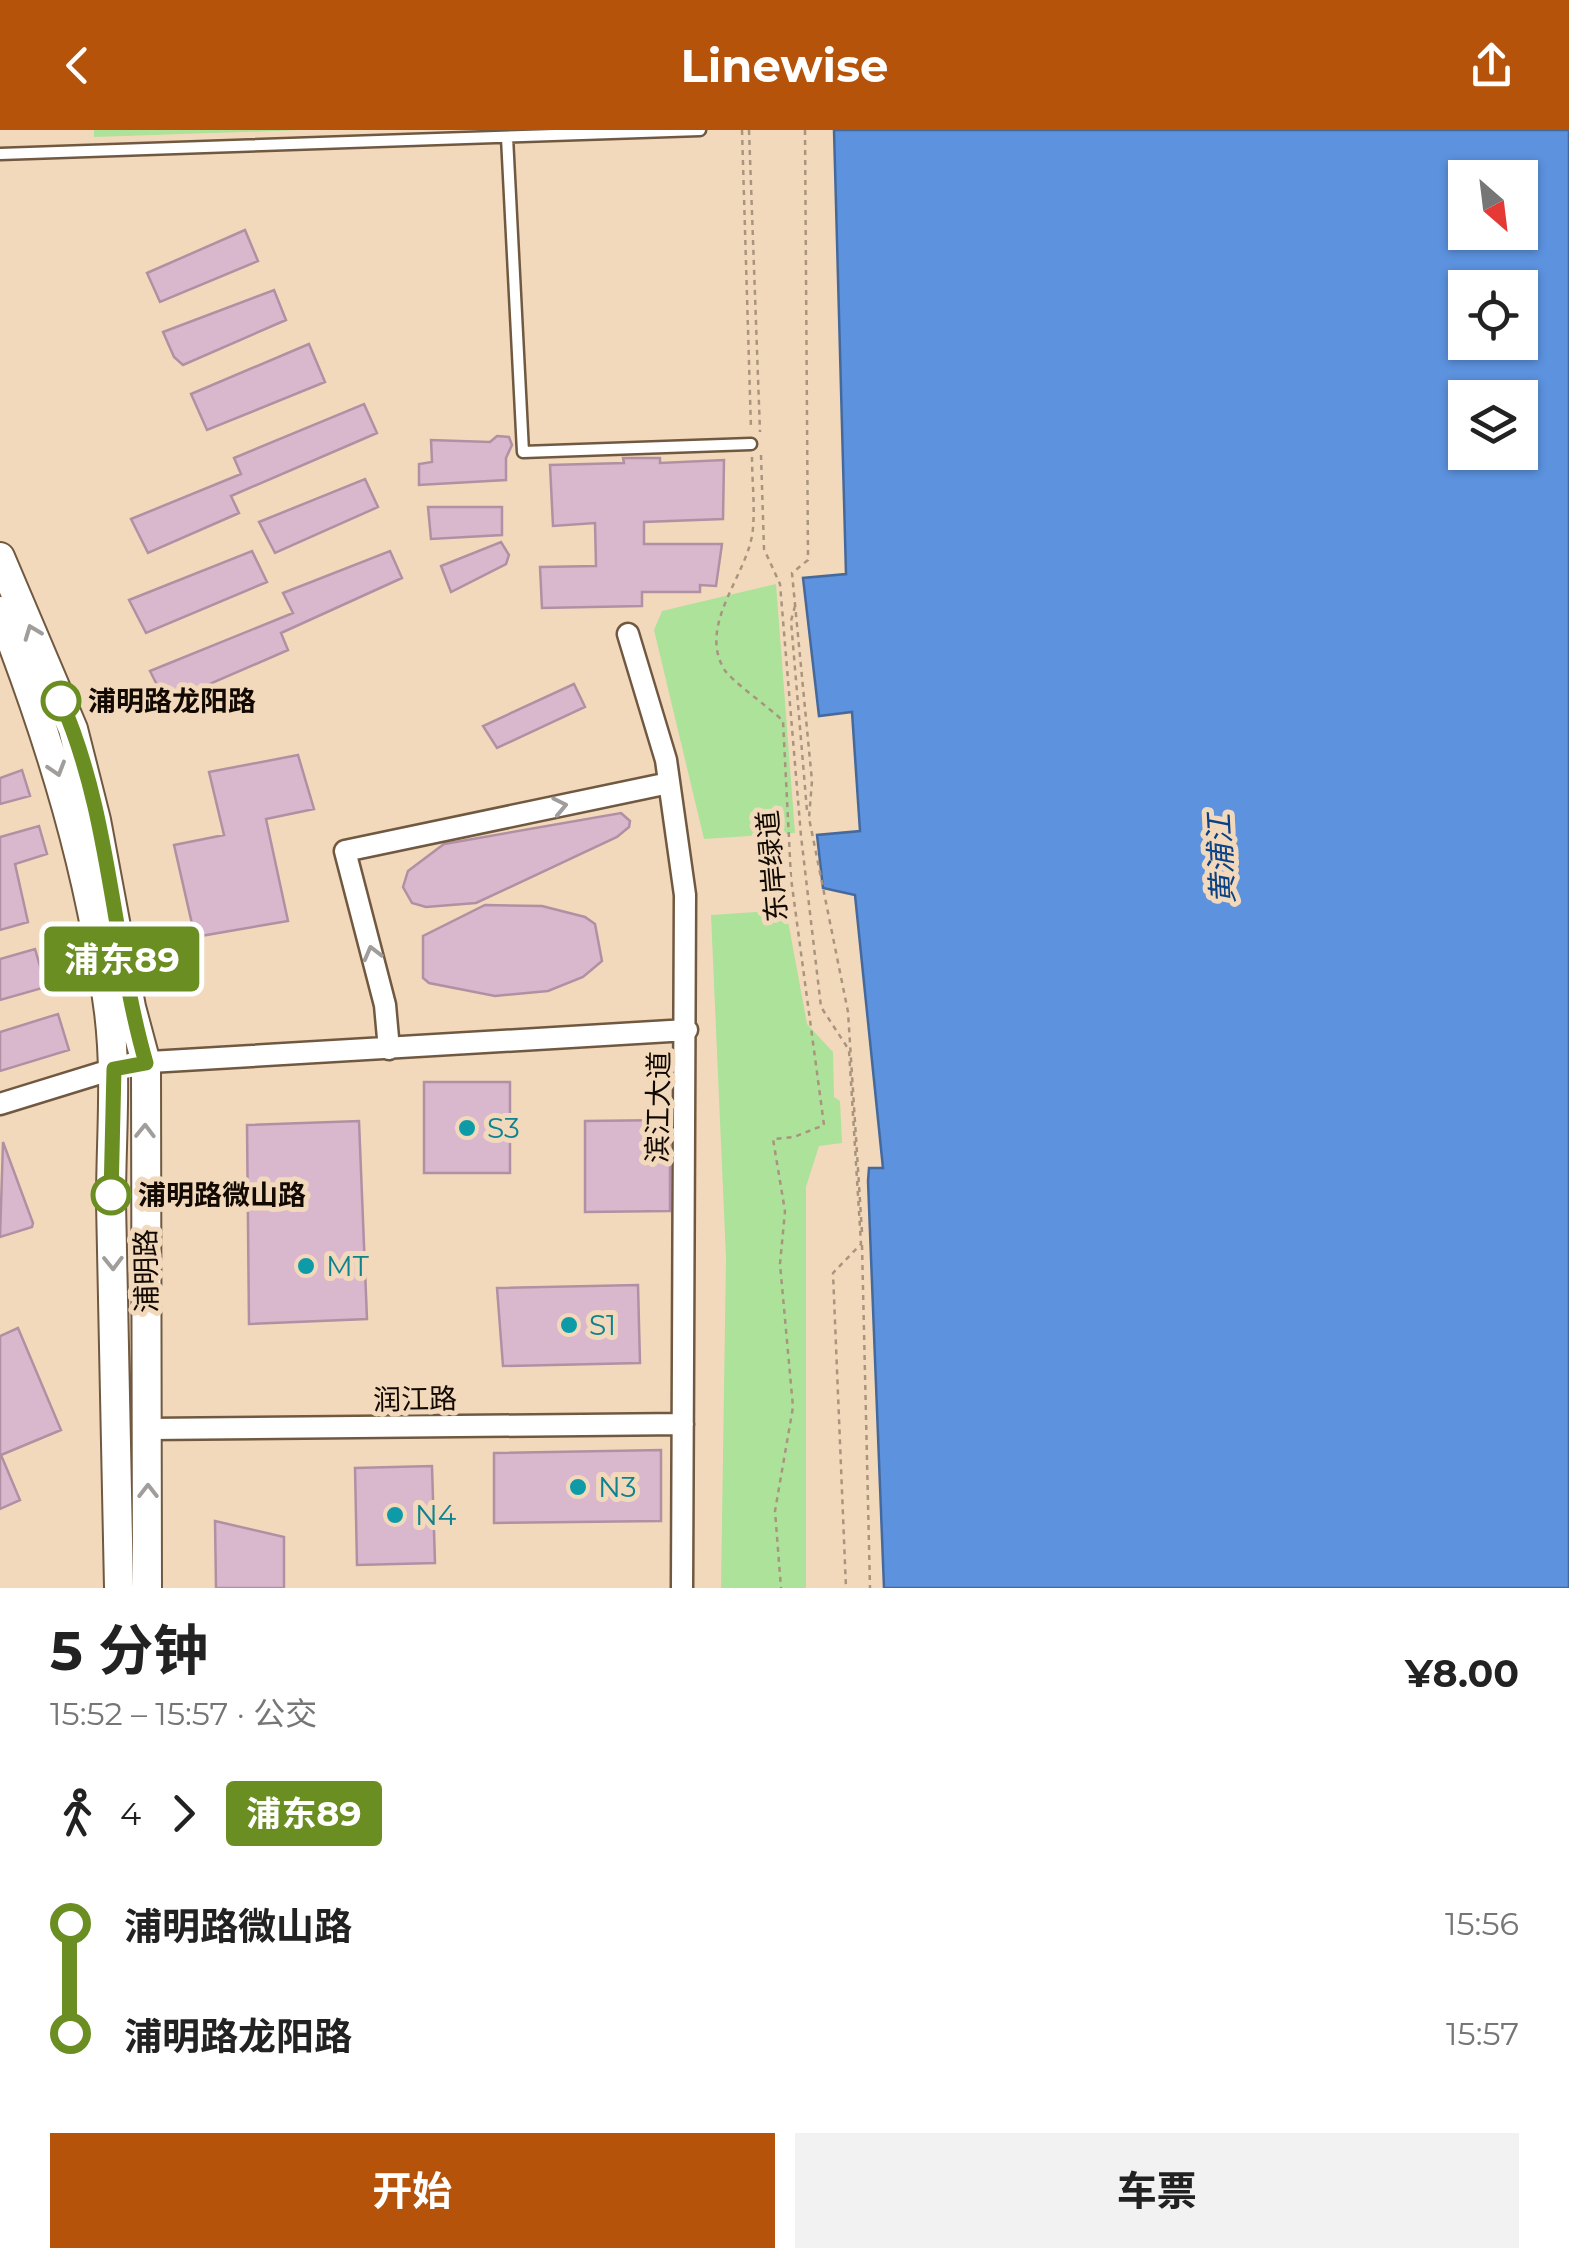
<!DOCTYPE html>
<html lang="zh">
<meta charset="utf-8">
<style>
:root{--surface:#fff;--page:#f2f2f2;--text:#222;--muted:#767676;--accent:#b45309}
body{margin:0;font-family:Montserrat,"Noto Sans SC",sans-serif;background:var(--page);color:var(--text);height:100vh;display:flex;flex-direction:column;font-size:38px;white-space:nowrap}
*{box-sizing:border-box;margin:0}
p{font-size:32px;color:var(--muted)}
.icon{flex:none;width:55px;height:55px;fill:none;stroke:currentColor;stroke-width:2;stroke-linecap:round;stroke-linejoin:round}
.map{position:relative;height:1458px;overflow:hidden}
.details{display:flex;flex-direction:column;background:var(--surface);flex:1}
.details>*{flex:none}
.badge{padding:0 20px;border-radius:8px;font-size:35px;line-height:65px}
.needle{width:65px;rotate:152deg}
.controls{position:absolute;left:1448px;top:30px;display:grid;gap:20px}
.controls a{display:grid;place-items:center;width:90px;height:90px;border-radius:0px;background:var(--surface);box-shadow:0 2px 8px #0004;font-size:50px}
.map>.badge{position:absolute;translate:-50% -50%;box-shadow:0 0 0 5px #fff}
.legs{display:flex;align-items:center;gap:15px;height:110px;padding:0 50px;font-size:32px}
.legs p{margin-inline-start:auto}
.headline{display:flex;align-items:center;justify-content:space-between;height:170px;padding:0 50px}
h1{font-size:55px;font-weight:700;line-height:75px}
.button{display:flex;gap:20px;margin-top:auto;padding:20px 50px}
.button a{flex:1;height:115px;border-radius:0px;background:var(--accent);color:#fff;font-size:40px;font-weight:700;line-height:115px;text-align:center}
.button a+a{background:var(--page);color:var(--text)}
ul{padding:0 50px;list-style:none}
li{display:flex;align-items:center;gap:35px;height:110px;font-size:38px}
li i{display:grid;place-items:center;width:15px;height:100%;margin:0 12px;background:currentColor}
li i::after{content:'';width:25px;height:25px;margin:-12px;border:8px solid;border-radius:50%;background:var(--surface)}
li p{margin-inline-start:auto}
li:first-child i{background:linear-gradient(#0000 50%,currentColor 0)}
li:last-child i{background:linear-gradient(currentColor 50%,#0000 0)}
header{display:flex;justify-content:space-between;align-items:center;height:130px;padding:0 50px;background:var(--accent);color:#fff;font-size:45px;font-weight:700}
.map>svg:first-child{display:block}
</style>
<header><svg class="icon" aria-label="back" viewBox="0 0 24 24"><path d="M15 5l-7 7 7 7"/></svg>Linewise<svg class="icon" aria-label="share" viewBox="0 0 24 24"><path d="M12 15V3M7 8l5-5 5 5M5 13v7h14v-7"/></svg></header>
<div class="map">
<svg width="1569" height="1458" viewBox="0 0 1569 1458">
<rect width="100%" height="100%" fill="#f3d9bc"/>
<!-- green -->
<path fill="#ace29a" d="M94,0H303L94,7Z
M776,454L795,703L704,709L654,500L662,481Z
M786,780L807,894L833,922L834,967L840,971L842,1013L819,1016L806,1057V1458H721L726,1128L711,785Z"/>
<!-- water -->
<path fill="#5c92de" stroke="#46699c" stroke-width="2.5" fill-rule="evenodd" d="M834,0H1569V1458H884L868,1051L869,1038H883L855,765L823,758L817,705L860,701L852,582L819,586L803,448L846,444ZM1465,48H1520V102H1465ZM1465,158H1520V212H1465ZM1465,268H1520V322H1465Z"/>
<!-- building -->
<path fill="#d9b7cc" stroke="#b190a3" stroke-width="2.5" d="M245,100L258,131L160,172L147,143Z
M274,160L286,190L183,235L174,227L163,202Z
M309,214L325,252L207,300L191,264Z
M364,274L377,303L231,366L239,383L148,423L131,389L241,344L234,328Z
M497,306L509,307L512,315L506,328V350L419,355V334L432,332L431,310L490,312Z
M623,328H660V333L724,330L723,389L644,392V414H722L716,456L700,455V462H642V476L542,478L540,437L596,436L595,393L553,396L550,335L624,333Z
M365,349L378,377L275,423L259,392Z
M428,377H502V405L431,409Z
M501,412L509,425L506,434L451,462L441,436Z
M252,421L267,452L146,503L129,470Z
M390,421L402,448L281,503L288,520L166,573L150,541L293,483L283,463Z
M574,554L585,577L497,618L483,596Z
M298,625L314,679L266,689L288,791L195,807L174,715L224,705L209,642Z
M22,640L30,666L0,674V648Z
M621,683L630,691L629,697L617,707L476,773L426,777L412,773L403,757L408,741L444,714Z
M39,696L47,724L15,734L28,792L0,800V707Z
M485,775L542,776L585,787L595,794L602,831L583,847L548,861L495,866L429,853L423,848V806Z
M35,819L46,857L0,870V829Z
M58,884L69,920L0,941V902Z
M424,952H510V1043H424Z
M670,990V1081L585,1082V991Z
M359,991L367,1189L249,1194L247,995Z
M3,1012L33,1093L32,1097L0,1107Z
M638,1155L640,1233L503,1236L497,1158Z
M18,1198L61,1300L1,1325L20,1370L0,1379V1206Z
M661,1320V1391L494,1393V1323Z
M432,1336L435,1433L357,1435L355,1338Z
M215,1391L284,1407V1458H216Z"/>
<g fill="none" stroke-linecap="round" stroke-linejoin="round">
<defs>
<path id="service" d="M507,7L523,322L751,314
M0,24L700,0"/>
<path id="minor" d="M628,504L666,630L685,765L682,1458
M389,919L385,875L345,721L669,653
M0,974L133,933L687,900
M148,1299L683,1294"/>
<path id="secondary" d="M0,427L73,599L96,690L131,877L146,933L147,1458
M0,481C51,612 91,743 109,882C117,946 111,1008 111,1072C113,1200 116,1329 119,1458"/>
</defs>
<!-- service casing -->
<use href="#service" stroke="#705940" stroke-width="15"/>
<!-- minor casing -->
<use href="#minor" stroke="#705940" stroke-width="25"/>
<!-- secondary casing -->
<use href="#secondary" stroke="#705940" stroke-width="32"/>
<!-- path -->
<path stroke="#a9957f" stroke-width="2.5" stroke-dasharray="5 5" stroke-linecap="butt" d="M742,0L751,299
M749,0L760,302
M805,0L808,430L792,443L812,651L809,688L848,882L862,1102
M761,325L764,419L780,454L801,706L821,877L849,920L861,1114L833,1143L846,1458
M752,327C752,350 755,375 753,398C750,443 697,493 724,539C731,551 769,577 783,591L791,748L824,995L794,1007L773,1009L785,1081L780,1134L793,1277L775,1381L781,1458
M795,476L791,491L807,681
M862,1115L870,1458"/>
<!-- service -->
<use href="#service" stroke="#fff" stroke-width="10"/>
<!-- minor -->
<use href="#minor" stroke="#fff" stroke-width="20"/>
<!-- secondary -->
<use href="#secondary" stroke="#fff" stroke-width="28"/>
</g>
<!-- one-way arrows -->
<defs><path id="oneway-chevron" d="M-2-3.5L2.5 0L-2 3.5" fill="none" stroke-width="1.6" stroke-linecap="round" stroke-linejoin="round" transform="scale(2.5)"/></defs>
<g stroke="#a09d9a">
<use href="#oneway-chevron" transform="translate(32 502) rotate(-111)"/>
<use href="#oneway-chevron" transform="translate(57 639) rotate(73)"/>
<use href="#oneway-chevron" transform="translate(560 676) rotate(-12)"/>
<use href="#oneway-chevron" transform="translate(372 823) rotate(-105)"/>
<use href="#oneway-chevron" transform="translate(145 1001) rotate(-89)"/>
<use href="#oneway-chevron" transform="translate(113 1133) rotate(89)"/>
<use href="#oneway-chevron" transform="translate(148 1361) rotate(-90)"/>
</g>
<g fill="none" stroke-linecap="round" stroke-linejoin="round">
<defs>
<path id="line-1" d="M61,571C111,684 112,815 146,933L114,939L111,1065"/>
</defs>
<!-- line-1 casing -->
<use href="#line-1" stroke="#fff" stroke-width="22"/>
<!-- line-1 -->
<use href="#line-1" stroke="#6b8e23" stroke-width="15"/>
</g>
<!-- markers -->
<g fill="#fff" stroke="#6b8e23" stroke-width="5">
<circle cx="61" cy="571" r="18"/>
<circle cx="111" cy="1065" r="18"/>
</g>
<g fill="#0f9aa8" stroke="#f3d9bc" stroke-width="4">
<circle cx="467" cy="998" r="10"/>
<circle cx="306" cy="1136" r="10"/>
<circle cx="569" cy="1195" r="10"/>
<circle cx="578" cy="1357" r="10"/>
<circle cx="395" cy="1385" r="10"/>
</g>
<g text-anchor="middle" dominant-baseline="central" stroke-width="10" stroke-linejoin="round" paint-order="stroke">
<!-- stop labels -->
<g font-size="28" font-weight="bold" fill="#120a02" stroke="#f3d9bc" text-anchor="start">
<text x="88" y="571">浦明路龙阳路</text>
<text x="138" y="1065">浦明路微山路</text>
</g>
<!-- street labels -->
<g font-size="28" fill="#120a02" stroke="#f3d9bc">
<text transform="translate(772 736) rotate(-95)">东岸绿道</text>
<text transform="translate(658 977) rotate(-89)">滨江大道</text>
<text transform="translate(146 1141) rotate(-91)">浦明路</text>
<text transform="translate(415 1269) rotate(-1)">润江路</text>
</g>
<!-- culture labels -->
<g font-size="28" fill="#0d838f" stroke="#f3d9bc" text-anchor="start">
<text x="487" y="998">S3</text>
<text x="326" y="1136">MT</text>
<text x="589" y="1195">S1</text>
<text x="598" y="1357">N3</text>
<text x="415" y="1385">N4</text>
</g>
<!-- water labels -->
<g font-size="30" font-style="italic" fill="#0a4185" stroke="#f3d9bc">
<text transform="translate(1221 729) rotate(-93)">黄浦江</text>
</g>
</g>
</svg>
<div class="controls">
<a><svg class="needle" viewBox="-14 -14 28 28"><path d="M0-13l5 13h-10z" fill="#e53935"/><path d="M0 13l5-13h-10z" fill="#767676"/></svg></a>
<a><svg class="icon" aria-label="locate" viewBox="0 0 24 24"><circle cx="12" cy="12" r="6"/><path d="M12 2v4M12 18v4M2 12h4M18 12h4"/></svg></a>
<a><svg class="icon" aria-label="layers" viewBox="0 0 24 24"><path d="M12 4l9 5-9 5-9-5zM3 14l9 5 9-5"/></svg></a>
</div>
<b class="badge" style="left:122px;top:829px;background:#6b8e23;color:#fff">浦东89</b>
</div>
<section class="details">
<div class="headline"><div><h1>5 分钟</h1><p>15:52 – 15:57 · 公交</p></div><b>¥8.00</b></div>
<div class="legs"><svg class="icon" aria-label="walk" viewBox="0 0 24 24"><circle cx="13" cy="4" r="2"/><path d="M13 8l-2 6 4 7M11 14l-3 7M7 12l3-4h3l4 4"/></svg>4<svg class="icon" aria-label="forward" viewBox="0 0 24 24"><path d="M9 5l7 7-7 7"/></svg><b class="badge" style="background:#6b8e23;color:#fff">浦东89</b></div>
<ul>
<li><i style="color:#6b8e23"></i><b>浦明路微山路</b><p>15:56</p></li>
<li><i style="color:#6b8e23"></i><b>浦明路龙阳路</b><p>15:57</p></li>
</ul>
<div class="button"><a>开始</a><a>车票</a></div>
</section>
